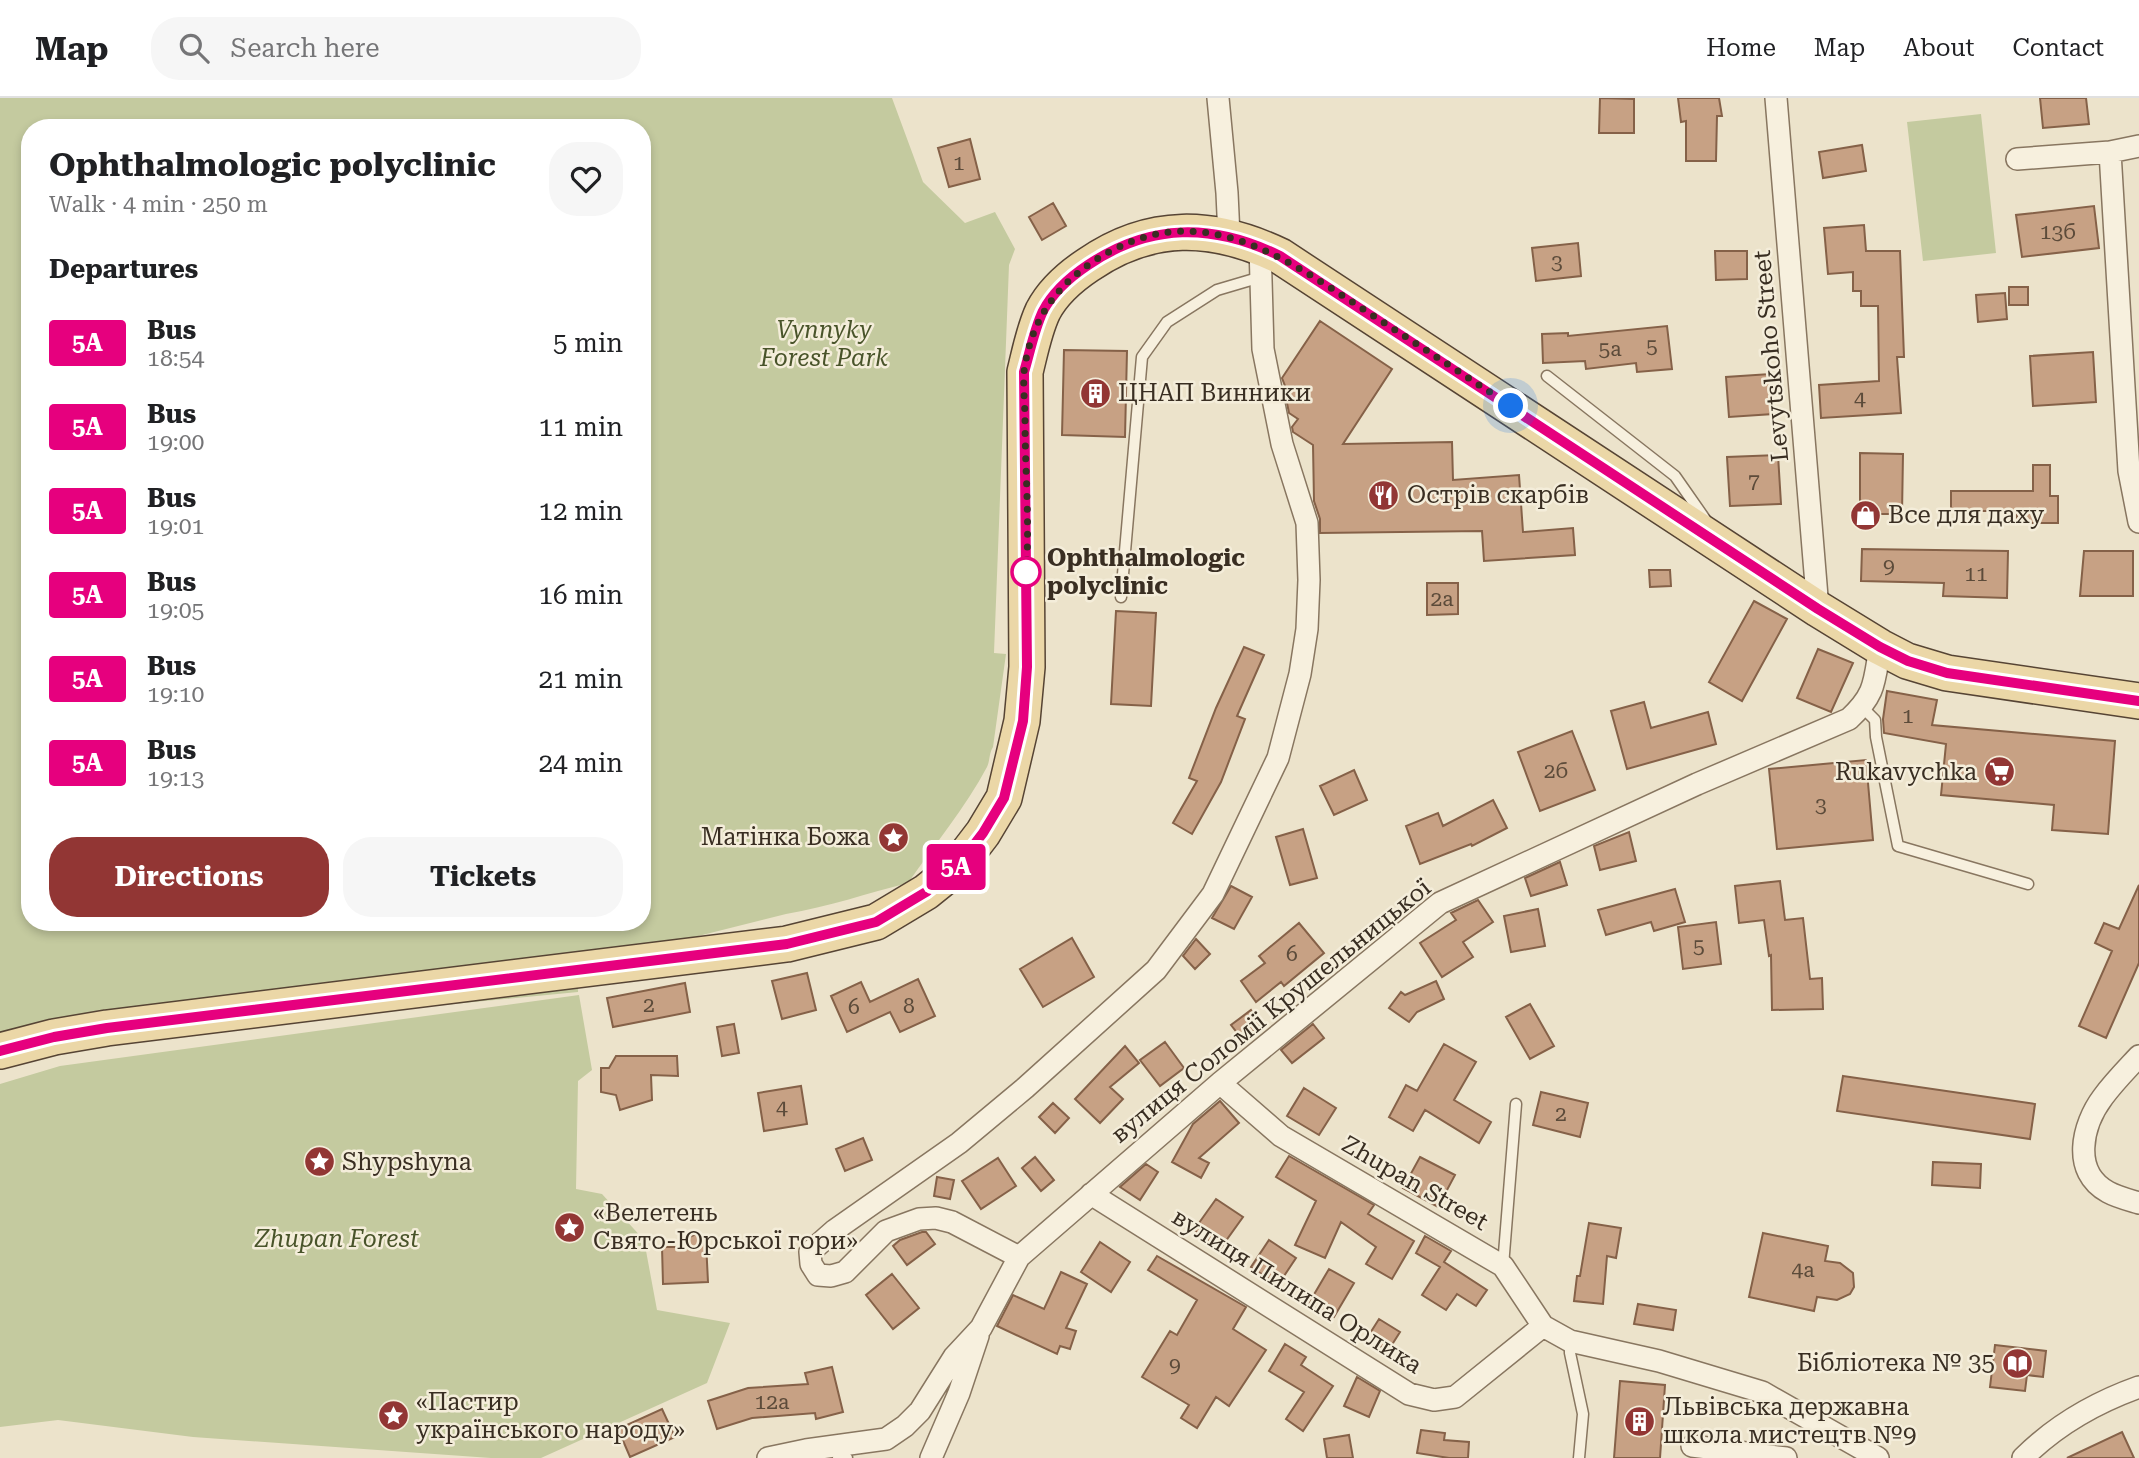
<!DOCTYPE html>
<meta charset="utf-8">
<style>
:root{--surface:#fff;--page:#f6f6f6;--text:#202124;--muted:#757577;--line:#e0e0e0;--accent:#923634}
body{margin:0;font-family:"Roboto Serif",serif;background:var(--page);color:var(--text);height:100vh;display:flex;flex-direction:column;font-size:26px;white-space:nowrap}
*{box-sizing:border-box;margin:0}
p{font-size:23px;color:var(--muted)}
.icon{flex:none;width:38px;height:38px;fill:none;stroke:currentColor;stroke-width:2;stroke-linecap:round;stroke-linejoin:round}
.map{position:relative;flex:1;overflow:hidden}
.drawer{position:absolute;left:21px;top:21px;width:630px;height:812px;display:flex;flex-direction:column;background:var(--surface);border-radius:28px;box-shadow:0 4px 10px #0003}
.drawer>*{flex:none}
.badge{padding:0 14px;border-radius:5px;font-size:24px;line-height:46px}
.you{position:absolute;width:35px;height:35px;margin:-18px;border:5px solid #fff;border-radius:50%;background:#1a73e8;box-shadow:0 0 0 10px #1a73e833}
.map>.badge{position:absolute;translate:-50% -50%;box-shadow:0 0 0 4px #fff}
h2{padding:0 28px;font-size:26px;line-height:63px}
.round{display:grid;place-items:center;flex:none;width:74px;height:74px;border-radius:28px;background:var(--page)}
.head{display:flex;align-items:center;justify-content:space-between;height:119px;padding:0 28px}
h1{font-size:33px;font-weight:700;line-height:52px}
.action{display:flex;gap:14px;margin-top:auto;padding:14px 28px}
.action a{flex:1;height:80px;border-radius:28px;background:var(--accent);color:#fff;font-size:28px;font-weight:700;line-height:80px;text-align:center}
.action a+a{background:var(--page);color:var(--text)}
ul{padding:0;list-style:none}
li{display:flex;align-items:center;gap:21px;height:84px;padding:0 28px}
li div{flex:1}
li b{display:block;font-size:26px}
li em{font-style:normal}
li .badge{min-width:77px;font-weight:700;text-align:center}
header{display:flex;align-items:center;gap:42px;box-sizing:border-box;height:98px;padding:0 35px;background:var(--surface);border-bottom:2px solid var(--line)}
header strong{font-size:33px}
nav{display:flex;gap:38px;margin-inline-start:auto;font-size:24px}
.search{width:490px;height:63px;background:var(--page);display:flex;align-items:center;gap:18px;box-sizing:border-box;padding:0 24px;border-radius:28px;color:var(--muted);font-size:26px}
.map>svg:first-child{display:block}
</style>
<header>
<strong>Map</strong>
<div class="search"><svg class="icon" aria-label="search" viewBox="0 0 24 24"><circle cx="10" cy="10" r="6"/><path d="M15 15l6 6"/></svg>Search here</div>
<nav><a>Home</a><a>Map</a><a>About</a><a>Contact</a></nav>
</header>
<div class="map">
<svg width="2139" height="1360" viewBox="0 0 2139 1360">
<rect width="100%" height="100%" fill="#ece3cb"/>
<!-- green -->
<path fill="#c4ca9f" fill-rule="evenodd" d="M0,0H892L923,84L965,125L995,114L1015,151L1009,167L994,555L1006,556L993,649C989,655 990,663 987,669C965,710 935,746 908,785C868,795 828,809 786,816L579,868L578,894L155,935L58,953L0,972ZM30,30H642V824H30Z
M1981,16L1996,155L1923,163L1907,24Z
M579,897L592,972L578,983L576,1091L602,1096L644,1142L657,1212L730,1225L707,1285L541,1360H491L193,1339L58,1322L0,1329V986L60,968Z"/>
<!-- building -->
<path fill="#c7a184" stroke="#856148" stroke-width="2" d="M1600,0L1634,1V35H1599Z
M1678,0H1719L1722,18H1717L1716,63H1686V23L1681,24Z
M2040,0H2086L2089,26L2043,30Z
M970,41L980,81L949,89L938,50Z
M1862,47L1866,73L1823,80L1819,54Z
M1053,105L1066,128L1042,142L1029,119Z
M2094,108L2099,150L2022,159L2016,117Z
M1864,127L1866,153H1900L1904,259H1897L1901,315L1821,320L1819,287L1879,283L1878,208H1861V193H1853V174L1828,176L1824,130Z
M1578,145L1581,178L1536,183L1532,150Z
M1715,153H1747V181L1716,182Z
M2009,189H2028V207H2009Z
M2005,195L2007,221L1978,224L1976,197Z
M1320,223L1392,271L1343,346L1452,344L1453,382L1519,377L1523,434L1573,430L1575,457L1484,463L1482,433L1320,435V421L1314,403L1313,347L1293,334L1292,329L1298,321L1289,315L1285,295L1287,293L1282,280Z
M1667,228L1672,271L1637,274L1636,265L1586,271L1585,263L1543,265L1542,236L1568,235V238Z
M1064,252L1127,253L1125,339L1062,337Z
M2093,254L2096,304L2033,308L2030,258Z
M1770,276L1773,316L1729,319L1726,279Z
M1860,355L1903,356L1902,416H1860Z
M1778,357L1781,406L1730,408L1727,359Z
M2033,367H2050V398H2058V425H2017V413H1951V393H2033Z
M1862,451L2008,453L2007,500L1943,498L1944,485L1861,483Z
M2084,453H2133V498H2080Z
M1649,472H1670L1671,488L1650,489Z
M1427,485H1458V516L1427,517Z
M1754,503L1787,521L1742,603L1709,584Z
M1116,513L1156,515L1151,608L1111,606Z
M1244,549L1264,557L1237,618L1245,621L1221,684L1192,736L1173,725L1197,683L1189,680L1216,610Z
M1818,551L1853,565L1831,614L1797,600Z
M1887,593L1937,602L1932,627L2115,643L2108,736L2052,732L2054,707L1941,697L1946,646L1884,635L1883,621Z
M1644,604L1651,630L1708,614L1716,646L1627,671L1611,613Z
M1572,633L1595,692L1540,713L1518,654Z
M1866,662L1873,742L1777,751L1769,671Z
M1354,672L1367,702L1334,717L1320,688Z
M1493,702L1507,730L1472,748L1471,746L1420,766L1406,728L1438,715L1443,728Z
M1303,731L1317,780L1290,787L1276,739Z
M1629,734L1636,763L1600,772L1594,748Z
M1560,764L1567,787L1531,798L1525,780Z
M1780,783L1785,822L1803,820L1810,881L1822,880L1823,911L1772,912L1771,857L1769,858L1764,822L1739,825L1735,788Z
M2139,787V865L2106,940L2079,928L2112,853L2095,845L2104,825L2119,831Z
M1231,788L1252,799L1234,831L1212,820Z
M1675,791L1685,824L1654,833L1651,824L1606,837L1598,812Z
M1478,802L1493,824L1463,844L1473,859L1442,879L1420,845L1456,822L1451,815Z
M1538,811L1545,848L1511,854L1504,818Z
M1716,824L1721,866L1683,871L1678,829Z
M1299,825L1324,855L1284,888L1281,884L1256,904L1241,883L1265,865L1259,858Z
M1072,840L1094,879L1043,909L1020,871Z
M1196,841L1210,856L1195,871L1183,858Z
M807,875L816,912L782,921L772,883Z
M918,881L935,918L900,934L890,914L847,934L831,898L861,884L870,904Z
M1436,883L1444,901L1417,914L1409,924L1389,910L1401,894L1405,897Z
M685,885L690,914L613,929L607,900Z
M1530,906L1554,948L1530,961L1506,919Z
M1251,912L1262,926L1242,941L1231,927Z
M734,926L739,955L722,958L717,929Z
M1313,926L1324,940L1292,965L1281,952Z
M1165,944L1184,970L1160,988L1140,962Z
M1444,946L1476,964L1454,1002L1491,1024L1479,1045L1425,1012L1413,1033L1389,1019L1406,987L1417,993Z
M1125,948L1139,965L1110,989L1123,1001L1100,1025L1075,1001Z
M616,958H677L678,978L651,977L652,1002L620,1012L616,997L601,994V970H609Z
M1843,978L2035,1006L2030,1041L1837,1013Z
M801,988L807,1026L764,1033L758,995Z
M1304,990L1336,1010L1319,1037L1287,1018Z
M1541,994L1588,1005L1580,1039L1533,1027Z
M1220,1003L1239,1025L1199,1060L1209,1065L1201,1080L1172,1064L1193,1026Z
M1053,1005L1069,1020L1055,1035L1039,1019Z
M863,1040L872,1062L845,1073L836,1051Z
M1289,1058L1374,1107L1368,1116L1414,1143L1392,1181L1366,1166L1376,1149L1341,1124L1325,1160L1295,1147L1316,1103L1276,1079Z
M1035,1059L1054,1082L1041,1093L1022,1070Z
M1420,1059L1455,1077L1438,1109L1403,1090Z
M998,1060L1016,1088L981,1111L962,1083Z
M1933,1064L1981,1066L1980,1090L1932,1087Z
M1146,1066L1158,1074L1140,1102L1120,1089Z
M937,1079L954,1082L950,1101L934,1098Z
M1216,1101L1243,1119L1220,1151L1194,1132Z
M1589,1125L1621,1130L1616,1160L1607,1158L1603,1206L1574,1203L1577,1178H1580Z
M922,1134H926L935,1146L907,1167L893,1148L900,1142Z
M699,1135L706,1144L708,1184L663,1186L662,1149H686L689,1139Z
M1763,1135L1828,1148L1825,1163L1840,1165L1853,1175L1854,1189L1850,1196L1837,1202L1817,1199L1814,1213L1749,1199Z
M1425,1138L1451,1153L1444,1164L1487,1192L1476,1208L1457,1196L1446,1212L1422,1197L1440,1169L1416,1155Z
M1269,1142L1296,1160L1278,1187L1251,1169Z
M1100,1144L1130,1164L1111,1194L1081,1174Z
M1157,1158L1246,1209L1233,1231L1266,1252L1229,1308L1216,1299L1197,1330L1181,1320L1189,1307L1142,1279L1170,1233L1177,1237L1197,1202L1148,1172Z
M1329,1171L1354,1185L1334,1219L1309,1205Z
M1061,1174L1087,1186L1066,1230L1076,1233L1070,1251L1060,1248L1057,1256L997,1228L1013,1197L1044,1211Z
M892,1176L919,1210L893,1231L866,1197Z
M1638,1206L1676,1212L1673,1232L1634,1226Z
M1379,1221L1400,1234L1388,1253L1367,1240Z
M1285,1246L1306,1259L1301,1267L1333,1288L1303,1333L1286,1321L1304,1294L1269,1273Z
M1995,1247L2046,1253L2043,1279L2027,1277L2025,1293L1990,1289Z
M832,1269L843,1314L816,1321L815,1315L752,1320L717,1331L708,1303L748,1290L808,1286L805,1275Z
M1357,1279L1380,1293L1369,1319L1344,1308Z
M1620,1283L1665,1287L1660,1360H1614Z
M662,1311L675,1339L630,1359L618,1331Z
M1421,1332L1445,1335L1444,1342L1469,1344L1468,1360H1449L1417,1355Z
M2122,1334L2134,1360H2067Z
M1349,1337L1353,1360H1327L1324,1341Z"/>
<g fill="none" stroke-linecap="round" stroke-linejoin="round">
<defs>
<path id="service" d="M1547,278L1675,378L1705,421
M1121,499L1142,259L1167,224L1217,192L1261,179
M1862,609L1875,622L1876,639L1898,748L2028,786
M1503,1168L1516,1006
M1570,1243V1255L1583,1316L1579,1360
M838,1360H847"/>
<path id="minor" d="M1218,0L1227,95L1229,138
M1776,0L1818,511
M2110,54L2129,373L2139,424
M2017,61L2110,54L2139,48
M2139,958C2127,971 2114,984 2103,999C2082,1027 2071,1074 2108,1094C2117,1099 2129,1102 2139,1105
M1220,985L1281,1038L1503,1168L1543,1228L1570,1243L1659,1263L1762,1294L1878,1360
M1091,1096L1409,1296L1434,1302L1455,1299L1543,1228
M1019,1159L952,1124L936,1120L919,1121L886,1133L845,1174L831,1178L818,1177L811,1166L810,1154L835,1132L959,1045L1025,990L1156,872L1213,796L1278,660L1300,576L1307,531L1309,482L1307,425L1282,346L1263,251L1260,148
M1692,1348L1786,1360
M768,1360L806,1352L886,1341L905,1328L920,1313L954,1259L981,1230L1019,1159L1220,985L1440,805L1697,686L1849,621C1876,596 1874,584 1880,549
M931,1360L959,1295L978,1238
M2023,1360C2055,1328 2097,1304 2139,1289"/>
<path id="primary" d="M0,953L54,939L107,930L787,846L876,824L926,794L957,769L983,735L1004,700L1022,623L1027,569L1025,274C1030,254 1034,232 1043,213C1053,194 1070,179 1088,167C1150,124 1213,126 1280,158L1818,511L1880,549L1907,563L1947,575L2139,603"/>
</defs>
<!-- service casing -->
<use href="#service" stroke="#887660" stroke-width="13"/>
<!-- minor casing -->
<use href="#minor" stroke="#887660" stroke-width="24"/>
<!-- primary casing -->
<use href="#primary" stroke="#564434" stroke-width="38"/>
<!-- service -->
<use href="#service" stroke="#f7f0de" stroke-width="10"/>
<!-- minor -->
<use href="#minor" stroke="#f7f0de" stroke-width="21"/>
<!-- primary -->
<use href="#primary" stroke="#ebd7a7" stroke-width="35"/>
</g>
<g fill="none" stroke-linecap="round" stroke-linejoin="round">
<defs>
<path id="line" d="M0,953L54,939L107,930L787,846L876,824L926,794L957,769L983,735L1004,700L1023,623L1027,569L1024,274C1030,254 1034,232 1043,213C1053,194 1070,179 1088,167C1150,125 1213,125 1280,158L1818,511L1880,549L1908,563L1947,575L2139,603"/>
</defs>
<!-- line casing -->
<use href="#line" stroke="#fff" stroke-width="16"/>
<!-- line -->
<use href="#line" stroke="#e6007e" stroke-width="10"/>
<!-- walk -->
<path stroke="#392e22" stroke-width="7" stroke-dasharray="0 12.6" d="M1026,474C1030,429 1025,370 1025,322C1025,307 1023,290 1024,274C1030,227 1052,192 1091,165C1196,94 1279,156 1369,215C1417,246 1464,277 1511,308"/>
</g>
<!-- icons -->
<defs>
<symbol id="building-disc" viewBox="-11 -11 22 22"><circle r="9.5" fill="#923634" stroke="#f4edda"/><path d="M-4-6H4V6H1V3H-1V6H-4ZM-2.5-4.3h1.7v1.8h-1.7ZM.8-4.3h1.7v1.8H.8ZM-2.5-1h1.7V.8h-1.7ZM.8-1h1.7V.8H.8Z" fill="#fff"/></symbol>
<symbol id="restaurant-disc" viewBox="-11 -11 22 22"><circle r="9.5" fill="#923634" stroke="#f4edda"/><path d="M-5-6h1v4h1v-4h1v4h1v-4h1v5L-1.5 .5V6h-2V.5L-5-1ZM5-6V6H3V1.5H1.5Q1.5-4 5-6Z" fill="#fff"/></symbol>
<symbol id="shop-disc" viewBox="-11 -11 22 22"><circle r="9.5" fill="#923634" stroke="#f4edda"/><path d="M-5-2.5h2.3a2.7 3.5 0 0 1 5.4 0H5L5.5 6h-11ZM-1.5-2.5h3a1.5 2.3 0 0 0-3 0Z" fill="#fff"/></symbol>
<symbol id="supermarket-disc" viewBox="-11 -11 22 22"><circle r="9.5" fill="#923634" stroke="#f4edda"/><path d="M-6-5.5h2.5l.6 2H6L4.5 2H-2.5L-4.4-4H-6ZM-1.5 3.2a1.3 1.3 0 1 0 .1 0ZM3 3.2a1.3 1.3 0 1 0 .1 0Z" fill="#fff"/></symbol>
<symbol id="sight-disc" viewBox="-11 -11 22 22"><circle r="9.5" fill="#923634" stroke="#f4edda"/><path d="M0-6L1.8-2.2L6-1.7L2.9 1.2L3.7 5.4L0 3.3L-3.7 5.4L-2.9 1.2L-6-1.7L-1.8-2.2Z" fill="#fff"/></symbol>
<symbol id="library-disc" viewBox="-11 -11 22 22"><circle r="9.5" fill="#923634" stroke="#f4edda"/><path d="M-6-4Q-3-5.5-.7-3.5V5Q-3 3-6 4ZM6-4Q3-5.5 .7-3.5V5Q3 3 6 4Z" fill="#fff"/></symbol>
</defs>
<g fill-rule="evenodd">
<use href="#building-disc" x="1078" y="278" width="35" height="35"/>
<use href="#restaurant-disc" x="1366" y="380" width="35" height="35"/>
<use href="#shop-disc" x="1848" y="400" width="35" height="35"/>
<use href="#supermarket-disc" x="1982" y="656" width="35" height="35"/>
<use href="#sight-disc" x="876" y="722" width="35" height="35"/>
<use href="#sight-disc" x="302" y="1046" width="35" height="35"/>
<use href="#sight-disc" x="552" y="1112" width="35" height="35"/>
<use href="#library-disc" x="2000" y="1248" width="35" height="35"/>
<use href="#sight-disc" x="376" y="1300" width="35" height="35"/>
<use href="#building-disc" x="1622" y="1306" width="35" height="35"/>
</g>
<!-- markers -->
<circle fill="#fff" stroke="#e6007e" stroke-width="3.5" cx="1026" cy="474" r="14"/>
<g text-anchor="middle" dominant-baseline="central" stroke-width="5" stroke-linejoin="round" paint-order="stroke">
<!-- number labels -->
<g font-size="21" fill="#5c4b3a">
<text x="959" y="65">1</text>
<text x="2058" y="134">13б</text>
<text x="1557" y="164">3</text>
<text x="1652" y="248">5</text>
<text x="1610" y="251">5а</text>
<text x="1860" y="301">4</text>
<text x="1754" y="383">7</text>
<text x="1889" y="468">9</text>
<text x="1976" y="476">11</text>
<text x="1442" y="501">2а</text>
<text x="1908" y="618">1</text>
<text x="1556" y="673">2б</text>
<text x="1821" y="707">3</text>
<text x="1699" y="848">5</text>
<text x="1292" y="856">6</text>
<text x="649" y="907">2</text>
<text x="909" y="908">8</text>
<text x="854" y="909">6</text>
<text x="782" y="1010">4</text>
<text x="1561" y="1016">2</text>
<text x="1803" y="1172">4а</text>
<text x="1175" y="1267">9</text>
<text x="772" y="1304">12а</text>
</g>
<!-- park labels -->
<g font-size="24" font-style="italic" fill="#49542a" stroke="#f4edda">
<text x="824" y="232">Vynnyky<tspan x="824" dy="28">Forest Park</tspan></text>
<text x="337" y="1141">Zhupan Forest</text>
</g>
<!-- street labels -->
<g font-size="24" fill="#392e22" stroke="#f4edda">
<text transform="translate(1771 258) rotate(-95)">Levytskoho Street</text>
<text transform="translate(1271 913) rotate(-39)">вулиця Соломії Крушельницької</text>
<text transform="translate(1415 1085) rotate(30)">Zhupan Street</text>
<text transform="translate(1297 1193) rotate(32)">вулиця Пилипа Орлика</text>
</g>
<!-- poi labels -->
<g font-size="24" fill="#392e22" stroke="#f4edda" text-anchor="start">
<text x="1118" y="295">ЦНАП Винники</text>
<text x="1407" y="397">Острів скарбів</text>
<text x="1888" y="417">Все для даху</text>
<text x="1977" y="674" text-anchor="end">Rukavychka</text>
<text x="870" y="739" text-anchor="end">Матінка Божа</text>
<text x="342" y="1064">Shypshyna</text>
<text x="593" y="1115">«Велетень<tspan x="593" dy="28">Свято-Юрської гори»</tspan></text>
<text x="1995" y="1265" text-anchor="end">Бібліотека № 35</text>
<text x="416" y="1304">«Пастир<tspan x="416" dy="28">українського народу»</tspan></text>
<text x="1663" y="1309">Львівська державна<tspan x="1663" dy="28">школа мистецтв №9</tspan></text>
</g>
<!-- stop labels -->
<g font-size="24" font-weight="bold" fill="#392e22" stroke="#f4edda" text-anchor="start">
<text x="1047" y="460">Ophthalmologic<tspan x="1047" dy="28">polyclinic</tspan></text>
</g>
</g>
</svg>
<div class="you" style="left:1511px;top:308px"></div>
<b class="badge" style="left:956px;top:769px;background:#e6007e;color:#fff">5А</b>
<section class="drawer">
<div class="head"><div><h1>Ophthalmologic polyclinic</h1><p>Walk · 4 min · 250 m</p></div><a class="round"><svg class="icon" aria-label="heart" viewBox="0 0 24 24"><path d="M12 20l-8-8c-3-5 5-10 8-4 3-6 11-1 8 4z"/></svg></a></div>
<h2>Departures</h2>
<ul>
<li><span class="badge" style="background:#e6007e;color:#fff">5А</span><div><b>Bus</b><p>18:54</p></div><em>5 min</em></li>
<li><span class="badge" style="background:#e6007e;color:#fff">5А</span><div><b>Bus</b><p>19:00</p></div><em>11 min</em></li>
<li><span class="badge" style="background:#e6007e;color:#fff">5А</span><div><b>Bus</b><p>19:01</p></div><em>12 min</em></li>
<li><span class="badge" style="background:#e6007e;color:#fff">5А</span><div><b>Bus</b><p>19:05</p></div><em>16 min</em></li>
<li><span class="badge" style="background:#e6007e;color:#fff">5А</span><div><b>Bus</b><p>19:10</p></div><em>21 min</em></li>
<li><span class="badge" style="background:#e6007e;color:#fff">5А</span><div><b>Bus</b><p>19:13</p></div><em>24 min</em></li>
</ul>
<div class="action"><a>Directions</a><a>Tickets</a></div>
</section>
</div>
